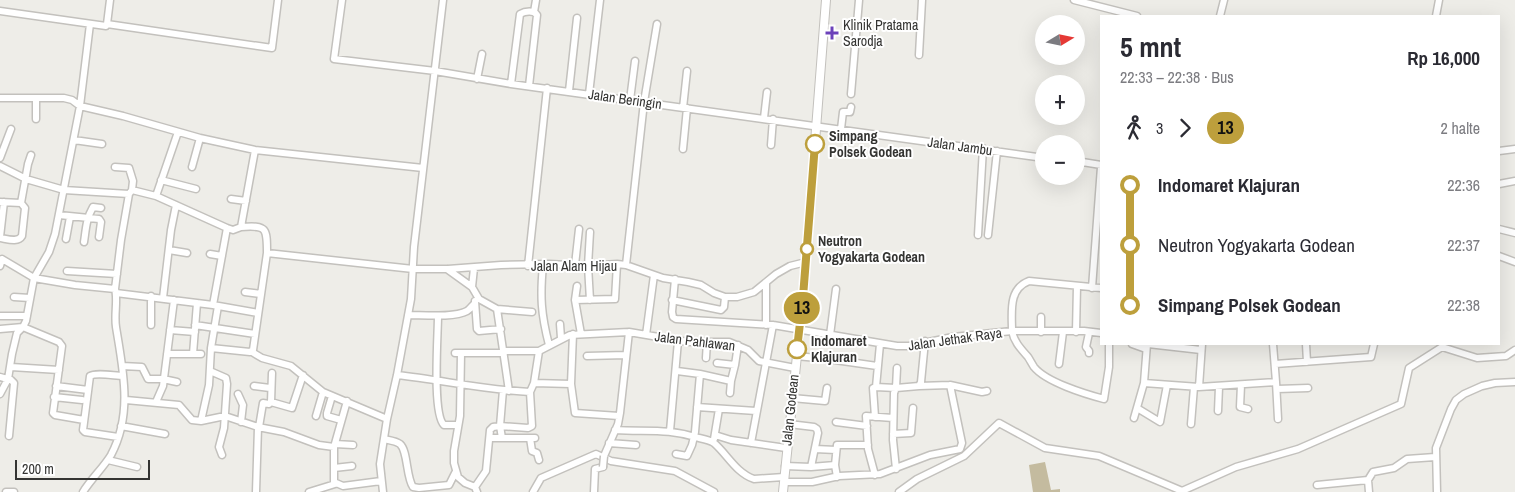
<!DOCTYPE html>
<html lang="id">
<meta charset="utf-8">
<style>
:root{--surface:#fff;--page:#f7f7f7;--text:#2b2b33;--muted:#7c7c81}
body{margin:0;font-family:"Archivo Narrow",sans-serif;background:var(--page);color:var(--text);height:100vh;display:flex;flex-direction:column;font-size:19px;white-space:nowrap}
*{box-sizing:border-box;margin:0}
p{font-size:16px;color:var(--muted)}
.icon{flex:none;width:28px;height:28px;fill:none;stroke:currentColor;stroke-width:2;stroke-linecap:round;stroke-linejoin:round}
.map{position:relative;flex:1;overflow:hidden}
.sheet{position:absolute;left:1100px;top:15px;width:400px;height:330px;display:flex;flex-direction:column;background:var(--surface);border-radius:0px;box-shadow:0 5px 20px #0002}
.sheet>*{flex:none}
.badge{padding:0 10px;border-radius:16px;font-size:18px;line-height:32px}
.needle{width:32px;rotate:80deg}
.fabs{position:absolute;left:1035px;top:15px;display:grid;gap:10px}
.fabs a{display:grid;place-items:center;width:50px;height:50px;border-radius:50%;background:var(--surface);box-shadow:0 5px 20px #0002;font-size:25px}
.scale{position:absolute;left:15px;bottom:12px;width:135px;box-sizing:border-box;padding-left:5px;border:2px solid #343432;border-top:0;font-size:14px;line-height:18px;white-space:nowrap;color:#343432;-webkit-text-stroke:4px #fff;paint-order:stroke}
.map>.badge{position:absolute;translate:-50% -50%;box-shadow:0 0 0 2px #fff}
.legs{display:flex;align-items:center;gap:8px;height:55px;padding:0 20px;font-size:16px}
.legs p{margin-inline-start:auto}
.overview{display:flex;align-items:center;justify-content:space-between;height:85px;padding:0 20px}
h1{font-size:28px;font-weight:700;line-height:38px}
ul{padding:0 20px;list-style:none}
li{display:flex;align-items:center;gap:18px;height:60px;font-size:19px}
li i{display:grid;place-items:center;width:8px;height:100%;margin:0 6px;background:currentColor}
li i::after{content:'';width:12px;height:12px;margin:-6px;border:4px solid;border-radius:50%;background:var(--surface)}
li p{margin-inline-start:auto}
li:first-child i{background:linear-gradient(#0000 50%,currentColor 0)}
li:last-child i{background:linear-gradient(currentColor 50%,#0000 0)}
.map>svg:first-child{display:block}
</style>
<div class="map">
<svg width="1515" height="492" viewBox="0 0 1515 492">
<rect width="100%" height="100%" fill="#eeede8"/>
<!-- green -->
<path fill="#c4bb9f" d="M1045,462L1051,490L1060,489V492H1033L1029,465Z"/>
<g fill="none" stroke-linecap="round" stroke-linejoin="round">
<defs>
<path id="minor" d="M342,0L334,59L435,71L511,84L1044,158
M1074,0L1137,16
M0,11L106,26L107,24L272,48L278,0
M534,12L536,0
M1220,16L1224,0
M1436,16L1439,0
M107,24L110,0
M919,55L922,0
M477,79L482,54
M511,84L520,14C525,11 534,10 537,15L529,86
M569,91L577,18
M589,94L600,0
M851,94L859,0
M0,98H64L72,100L80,106L123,116L200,138L255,150L423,168
M36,98V119
M630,100L635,61
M683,108L687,71
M764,118L767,92
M841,129L843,112H850L851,107
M74,140L102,144
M771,145L773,119
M683,149L687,108
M255,150L241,227C267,225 267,228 267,253L413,269H447L472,287L479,299L497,309L509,391
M1499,151L1515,149
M0,158L11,129
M1076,161L1101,165
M0,166L26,179L64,190L129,194
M192,167L200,138
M161,180L196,189
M1499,184L1515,181
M132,190L156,196L227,228L233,230L241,227
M156,196L178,132
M231,199L246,201
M0,202L21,203L28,164L31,155
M59,215L99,219L101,222L99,237
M1499,229L1515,233
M590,232L588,266L590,300
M978,235L983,148
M988,235L997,151
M0,237L4,202
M0,238C7,239 18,243 22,236L25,208L21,203
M66,239L70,217
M84,242C86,229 86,219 93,207L101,208
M169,250L187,253
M210,254L222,256
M1499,256L1515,262
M543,265C540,296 541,314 549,345
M575,265L579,229
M626,265L644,102L657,24
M0,266L2,259L34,278L75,285L115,289
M528,266L547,88
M448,269L501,265L549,264L588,266L617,264L626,265L663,278L688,282L701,285L714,293L725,297H737L754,292L776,274L790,266L806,262
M67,271L117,274
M675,279L672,312L673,317L676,319L773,325L897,346H909L953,337L1012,331C1012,312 1008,289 1029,281L1101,288
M577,286L575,300L581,334
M472,287L474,268
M1092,288L1101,167
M245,292L261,294
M116,293L213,305L258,313
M14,297L30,298
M163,298L171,230L176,205
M575,300L615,299L617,264
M672,300L721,310L724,307L725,297
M475,301L477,329L479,331L501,329
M213,305L227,228
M497,309L532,312
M408,315C423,315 454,318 467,311C470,309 473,305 475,303
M0,316H27
M438,316C438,335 432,414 444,425H458
M1041,317V332
M560,324L561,338
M151,325V296
M195,325L255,334
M766,325V283
M0,329L23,327L59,342L62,346L53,413L55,415L84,420
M170,330L195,332
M1076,332L1077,286
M1101,333L1084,331H1012C1014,342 1021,349 1028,357C1030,360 1032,364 1034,367C1046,382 1085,394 1104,399L1109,367V344
M573,334L571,384L575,413L619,416
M646,335L654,275
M830,335L836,289
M880,344L876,387L896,388L919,386L921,382L925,341
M1132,344L1146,349
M1148,344L1201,350
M1306,344L1307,362
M211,348L250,352L253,350L267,253
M504,351H539L570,335L629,332L688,342H729L748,350L759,361L795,368
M252,352L262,358L291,366L323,392L387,419
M455,353H504
M461,353L460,416L454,451V463L458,477L465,483L475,487
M1089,353V351L1086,347L1089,333
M167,354H201
M193,354L197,303
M587,356L626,355
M796,356L828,359L877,366
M706,358L707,341
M717,363L735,365L738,345
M1059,364L1063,332
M1275,364L1371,357L1374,344
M122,366L142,367L148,379H163L177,382
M11,367L59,370
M210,371L226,378L227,384L224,428L219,447L222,455
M677,371L700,374L731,381L730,393
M397,375C442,380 485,390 530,392
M0,377L11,380L14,383L9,436
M731,381L735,365
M1276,382L1278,419
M534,383L571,384
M1144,383L1199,387L1276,382L1273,344
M1241,385L1240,407L1248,409
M56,386L88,390
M254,386L270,388
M919,386L950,385L982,392L987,391
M1199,387L1202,344
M1277,389L1308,388
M0,394L8,379L12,354L17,333L23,327L26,321L34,278L49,252L55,234L80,106L90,24
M238,394L243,405L241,422
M332,396L327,413V416L341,420
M54,397L82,400
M792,398L825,401L827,388
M126,400L179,405L192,420L201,421L225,416L258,427L284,432L319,445L334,447
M347,401L334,447V482L343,486L381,481
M156,402L163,386L174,300
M271,402L272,373
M697,407L756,411
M1137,408L1160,422L1167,385
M1218,411L1219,387
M316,416L323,392
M875,417L873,388L876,387
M1134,418L1144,383L1147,344
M201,421L209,385L211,348L218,306
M836,422L867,426
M789,424L814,427L817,429L818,433L811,467
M1191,424L1194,387
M121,426L165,434
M259,427L263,403L269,404L271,402L292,408L303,375
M615,430C646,432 668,428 699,438C704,439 710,440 714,443C727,454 736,473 754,479L784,477
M670,431L678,341
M893,434L911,433L913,408
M715,435L731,440L786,448
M118,437L85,432L83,430L90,376C96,372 115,376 123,376
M490,438H535
M502,438L500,426L528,428L532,426L530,392L534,383L539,351
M530,438L532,451L537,453L539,460
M384,439C388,440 396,441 400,444C408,451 406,477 413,487L419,488L449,485L455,473
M714,439L719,409
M609,443L636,445
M751,443L773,325
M335,444L353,445
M815,449L836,450
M676,454L687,456L692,445L695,432L700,374
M604,456L618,424L620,413L629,332
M108,460L137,467
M785,466L811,467L835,465
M334,468L352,466
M896,469L893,440L894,393L896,388L897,368
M875,475L868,449L866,416L893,418
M837,477L835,465L837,445H868
M1368,480L1373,472L1394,468L1407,459L1435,457
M784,482H812L839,476L880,474L930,455L960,449L962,443L950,385
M1317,485L1368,480L1369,492
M6,492H14
M83,492C91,479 103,468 111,455C133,414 123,370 116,327C114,314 118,300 115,289L121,240L129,194L132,190L133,181L129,168L115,167
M256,492L258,427
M309,492L335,484
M383,492L380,464L387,419L397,375L411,299L414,247L443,0
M477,492L475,487L486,471L490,430L493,427L500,426L503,390
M533,492L541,478L596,454L611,461L675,471L714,492
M594,492L595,469L603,467
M899,492L917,479L964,456L999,423L1045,448L1099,456L1182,491L1236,467L1298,449L1401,404L1409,368L1442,347L1477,358L1506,356L1515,350
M1437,492L1436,448L1451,409L1456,400L1464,394L1482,386L1495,383L1515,382"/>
<path id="major" d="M783,492L803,297L826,0"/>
</defs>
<!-- minor casing -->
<use href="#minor" stroke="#c3c1bd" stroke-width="9"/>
<!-- major casing -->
<use href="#major" stroke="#c3c1bd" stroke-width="10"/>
<!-- minor -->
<use href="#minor" stroke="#fff" stroke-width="6"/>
<!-- major -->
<use href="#major" stroke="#fff" stroke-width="8"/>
<defs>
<path id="minor-bridge" d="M603,467L604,456"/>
</defs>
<!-- minor-bridge casing -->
<use href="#minor-bridge" stroke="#c3c1bd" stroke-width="9" stroke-linecap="butt"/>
<!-- minor-bridge -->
<use href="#minor-bridge" stroke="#fff" stroke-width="6"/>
</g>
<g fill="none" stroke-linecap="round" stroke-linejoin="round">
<defs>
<path id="line-1" d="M797,349L803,297L815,144"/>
</defs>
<!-- line-1 casing -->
<use href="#line-1" stroke="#fff" stroke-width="11"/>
<!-- line-1 -->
<use href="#line-1" stroke="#bd9f3c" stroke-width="8"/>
</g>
<!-- markers -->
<path fill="#6c42ba" stroke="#fff" stroke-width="2" d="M829.5 25.5h5v5h5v5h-5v5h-5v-5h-5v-5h5z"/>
<g fill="#fff" stroke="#bd9f3c" stroke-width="2.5">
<circle cx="815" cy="144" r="9"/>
<circle cx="807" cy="249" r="6"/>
<circle cx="797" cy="349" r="9"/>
</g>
<g text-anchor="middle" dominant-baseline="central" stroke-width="4" stroke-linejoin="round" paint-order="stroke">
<!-- poi labels -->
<g font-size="14" fill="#343432" stroke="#fff" text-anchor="start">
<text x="843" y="25">Klinik Pratama<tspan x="843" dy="16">Sarodja</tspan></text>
</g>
<!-- street labels -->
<g font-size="14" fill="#343432" stroke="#fff">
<text transform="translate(625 99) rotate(8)">Jalan Beringin</text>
<text transform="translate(960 146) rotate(8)">Jalan Jambu</text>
<text x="574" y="266">Jalan Alam Hijau</text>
<text transform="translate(955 339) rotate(-8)">Jalan Jethak Raya</text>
<text transform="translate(695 341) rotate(7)">Jalan Pahlawan</text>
<text transform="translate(790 410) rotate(-84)">Jalan Godean</text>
</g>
<!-- stop labels -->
<g font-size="14" font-weight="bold" fill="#343432" stroke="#fff" text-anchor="start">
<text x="829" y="136">Simpang<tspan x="829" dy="16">Polsek Godean</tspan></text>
<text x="818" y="241">Neutron<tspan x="818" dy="16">Yogyakarta Godean</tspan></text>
<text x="811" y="341">Indomaret<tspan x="811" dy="16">Klajuran</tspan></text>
</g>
</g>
</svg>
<div class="fabs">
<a><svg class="needle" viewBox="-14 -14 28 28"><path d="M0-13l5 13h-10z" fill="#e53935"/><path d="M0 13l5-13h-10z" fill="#7c7c81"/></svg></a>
<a>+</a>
<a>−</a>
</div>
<div class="scale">200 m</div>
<b class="badge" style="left:802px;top:308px;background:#bd9f3c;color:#111">13</b>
<section class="sheet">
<div class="overview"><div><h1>5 mnt</h1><p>22:33 – 22:38 · Bus</p></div><b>Rp 16,000</b></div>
<div class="legs"><svg class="icon" aria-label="walk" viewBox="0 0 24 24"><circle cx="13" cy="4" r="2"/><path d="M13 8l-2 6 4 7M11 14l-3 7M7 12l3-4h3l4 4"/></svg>3<svg class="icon" aria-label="forward" viewBox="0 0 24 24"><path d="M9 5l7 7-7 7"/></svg><b class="badge" style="background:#bd9f3c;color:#111">13</b><p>2 halte</p></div>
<ul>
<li><i style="color:#bd9f3c"></i><b>Indomaret Klajuran</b><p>22:36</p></li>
<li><i style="color:#bd9f3c"></i><span>Neutron Yogyakarta Godean</span><p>22:37</p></li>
<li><i style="color:#bd9f3c"></i><b>Simpang Polsek Godean</b><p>22:38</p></li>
</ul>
</section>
</div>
